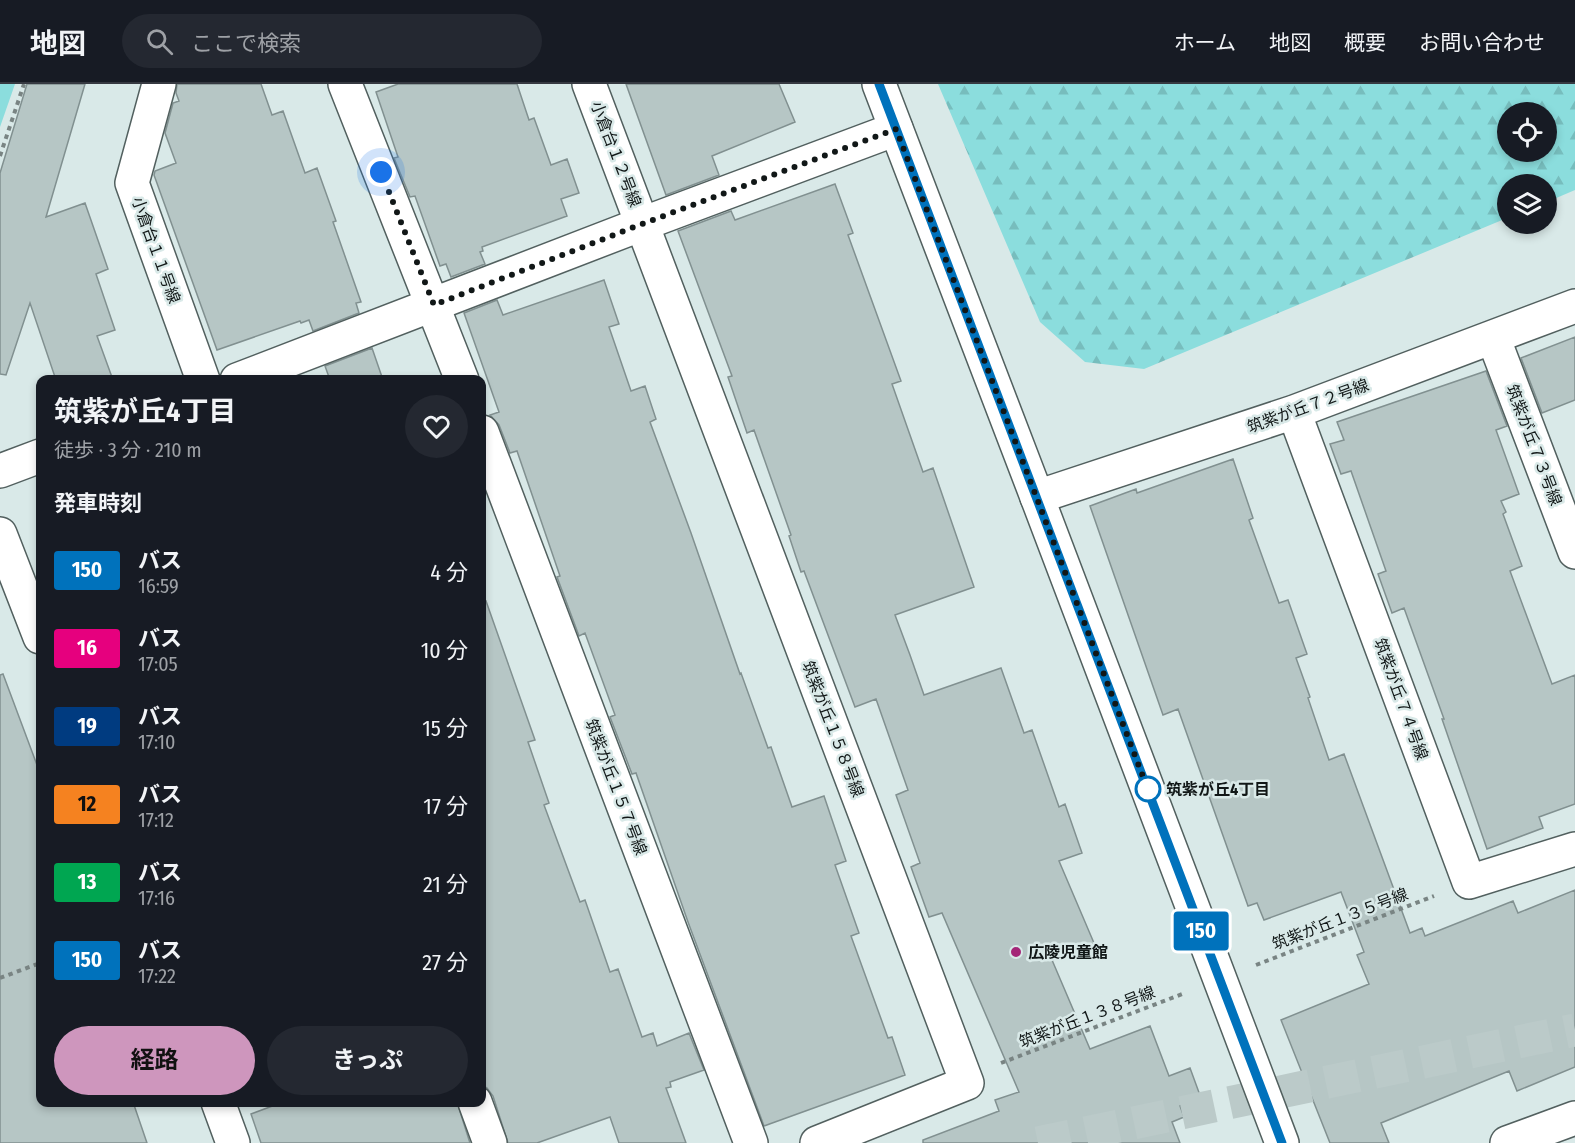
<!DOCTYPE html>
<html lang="ja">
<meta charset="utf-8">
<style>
:root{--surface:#171b24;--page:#242831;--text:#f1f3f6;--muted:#9ea1a6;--line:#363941;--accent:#ce96bd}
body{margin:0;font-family:"Fira Sans Condensed","Noto Sans JP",sans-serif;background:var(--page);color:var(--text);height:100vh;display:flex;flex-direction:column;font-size:22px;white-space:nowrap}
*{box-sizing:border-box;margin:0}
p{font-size:20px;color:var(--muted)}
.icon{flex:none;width:33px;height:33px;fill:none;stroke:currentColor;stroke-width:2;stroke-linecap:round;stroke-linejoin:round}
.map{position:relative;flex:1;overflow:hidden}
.details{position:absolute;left:36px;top:291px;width:450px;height:732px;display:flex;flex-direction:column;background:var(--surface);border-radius:12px;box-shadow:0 3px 9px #0003}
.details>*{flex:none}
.badge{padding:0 12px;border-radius:4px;font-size:21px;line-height:39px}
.fabs{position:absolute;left:1497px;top:18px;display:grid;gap:12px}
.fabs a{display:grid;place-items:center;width:60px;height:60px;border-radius:50%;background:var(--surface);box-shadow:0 3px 9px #0003;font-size:30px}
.you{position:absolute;width:30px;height:30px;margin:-15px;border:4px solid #fff;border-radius:50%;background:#1a73e8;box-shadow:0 0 0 9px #1a73e833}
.map>.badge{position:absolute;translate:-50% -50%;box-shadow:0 0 0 3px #fff}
h2{padding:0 18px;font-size:22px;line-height:54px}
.round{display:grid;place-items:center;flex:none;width:63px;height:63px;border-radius:32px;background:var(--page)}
.headline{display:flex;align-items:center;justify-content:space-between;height:102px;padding:0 18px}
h1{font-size:28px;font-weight:700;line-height:45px}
.button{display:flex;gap:12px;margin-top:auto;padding:12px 18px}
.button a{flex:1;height:69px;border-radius:36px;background:var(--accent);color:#111;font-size:24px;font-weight:700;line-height:69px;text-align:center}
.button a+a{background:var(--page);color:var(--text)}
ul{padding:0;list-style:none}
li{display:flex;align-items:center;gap:18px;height:78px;padding:0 18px}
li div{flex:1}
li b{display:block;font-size:22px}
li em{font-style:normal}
li .badge{min-width:66px;font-weight:700;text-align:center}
header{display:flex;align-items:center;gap:36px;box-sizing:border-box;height:84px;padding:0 30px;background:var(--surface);border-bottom:2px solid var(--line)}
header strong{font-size:28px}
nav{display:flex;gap:33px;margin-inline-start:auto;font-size:21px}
.search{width:420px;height:54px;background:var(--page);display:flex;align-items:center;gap:15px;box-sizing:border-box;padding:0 21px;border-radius:33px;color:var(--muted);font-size:22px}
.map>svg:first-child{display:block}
</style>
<header>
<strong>地図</strong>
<div class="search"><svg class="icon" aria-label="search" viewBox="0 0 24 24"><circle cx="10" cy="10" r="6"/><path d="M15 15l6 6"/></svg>ここで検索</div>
<nav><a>ホーム</a><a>地図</a><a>概要</a><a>お問い合わせ</a></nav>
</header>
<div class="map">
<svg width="1575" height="1059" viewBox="0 0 1575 1059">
<defs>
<pattern id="forest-firs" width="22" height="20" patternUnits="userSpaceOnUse" patternTransform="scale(1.5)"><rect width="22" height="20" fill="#8bdddd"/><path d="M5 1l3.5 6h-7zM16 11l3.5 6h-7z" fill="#77bdbd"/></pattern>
</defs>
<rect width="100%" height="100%" fill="#d9e9e8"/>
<!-- forest -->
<path fill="url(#forest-firs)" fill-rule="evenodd" d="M938,0H1575V106L1547,118L1546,100H1508L1507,134L1144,285L1085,278L1040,238ZM1508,28H1546V68H1508Z"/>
<!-- green -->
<path fill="#8bdddd" d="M0,0H15L0,43Z"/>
<!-- building -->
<path fill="#b6c6c5" stroke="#819090" stroke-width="1.5" d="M27,0H85L46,133L85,119L108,185L96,190L115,246L97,252L113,296H56L30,219L6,291L0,290V89Z
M177,0H261L272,31L283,27L305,89L317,84L336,137L333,138L361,218L356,219L359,229L313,247L309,236L301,239L300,237L217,266L154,91L155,87L176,79L165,49L173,19L179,17L176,9Z
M398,0H517L529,36L534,34L551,81L567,75L579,109L561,115L567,132L482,163L483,167L480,168L485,180L451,193L446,180L440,182L415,112L410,113L394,74L398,73L376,8Z
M626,0H779L795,38L712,72L719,91L666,111Z
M835,100L853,149L848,151L901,297L892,300L923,388L933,384L974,503L895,531L910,571L924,611L1001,584L1024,649L1032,646L1059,723L1065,720L1082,769L1059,777L1094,859L1052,876L1090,965L1150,942L1169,992L1190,984L1201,1014L1180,1022L1184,1033L1172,1038L1180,1059H923V1056L999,1027L995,1016L1019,1008L942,829L929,833L911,783L920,779L896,711L908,706L876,615L855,623L804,487L801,488L789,452L791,451L754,346L747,349L728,293L732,292L678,147L731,127L735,136Z
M604,196L619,240L609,243L631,307L645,302L656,335L650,338L691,449L740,590L741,589L768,664L771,663L792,723L824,712L846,777L835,781L859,849L851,852L888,954L892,953L905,991L764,1042L688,838L636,689L632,690L610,633L615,631L585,549L579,552L557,493L560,492L517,367L510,369L499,341L490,331L499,328L464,229L497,216L503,231Z
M1575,253V316L1542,329L1521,274Z
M372,264L383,296H330L325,282Z
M1486,287L1507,342L1496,346L1519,410L1501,417L1506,428L1503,430L1522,482L1510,487L1552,600L1575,591V720L1539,733L1543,744L1487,765L1442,635H1444L1404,524L1392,529L1378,490L1386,487L1351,387L1341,390L1330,360L1344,356L1337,338Z
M1233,375L1253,434L1249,436L1279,519L1288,516L1307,570L1296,574L1310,613L1308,614L1329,676L1344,670L1410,849L1422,844L1425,852L1513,817L1518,829L1575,806V983L1517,1007L1509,987L1381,1039L1389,1059H1330L1281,936L1369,900L1357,871L1364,868L1341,808L1264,836L1257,819L1248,822L1178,625L1163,631L1090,422L1136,405L1137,409Z
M486,517L535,656L528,658L549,719L544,721L580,818L585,816L610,888L618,885L642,953L653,949L657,962L689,949L704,986L670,998L671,1003L666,1004L686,1059H619L610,1033L537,1059H508L493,1012L487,1004L482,1001V518Z
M3,590L40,689V1018H133L147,1059H0V591Z
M283,1018H457L470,1059H261L251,1030Z"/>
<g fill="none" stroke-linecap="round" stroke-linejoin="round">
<!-- tertiary-tunnel -->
<path stroke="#bbcac9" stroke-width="33" stroke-dasharray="33 16" stroke-linecap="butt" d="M1038,1059L1575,946"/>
<defs>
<path id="minor" d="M159,0L132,99L203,296
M345,0L462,296
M589,0L967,999L817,1059
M1493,253L1575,468
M237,296L642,140L896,45
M1294,328L1469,798L1575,765
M482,348L751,1059
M0,387L40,372
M1037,413L1294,328L1575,222
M0,450L40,553
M218,1018L233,1059
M475,1018L490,1059"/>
<path id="tertiary" d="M879,0L1037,413L1282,1059
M1507,1059L1575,1034"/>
</defs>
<!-- minor casing -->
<use href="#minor" stroke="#52605f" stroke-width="36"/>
<!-- tertiary casing -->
<use href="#tertiary" stroke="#52605f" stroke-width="36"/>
<!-- path -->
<path stroke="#798483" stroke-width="4" stroke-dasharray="4.5 4.5" stroke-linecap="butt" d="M0,72L24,0
M1256,881L1434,812
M0,894L40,879
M1001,979L1185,909"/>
<!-- minor -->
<use href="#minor" stroke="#fff" stroke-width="33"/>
<!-- tertiary -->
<use href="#tertiary" stroke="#fff" stroke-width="33"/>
</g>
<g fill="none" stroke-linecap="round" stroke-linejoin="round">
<defs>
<path id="line" d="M879,0L1282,1059"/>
</defs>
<!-- line casing -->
<use href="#line" stroke="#fff" stroke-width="14"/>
<!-- line -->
<use href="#line" stroke="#0072bc" stroke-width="9"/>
<!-- walk -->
<path stroke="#111717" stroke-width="6" stroke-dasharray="0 10.8" d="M381,88L434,221L642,140L896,45L1150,711L1148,705"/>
</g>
<!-- markers -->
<circle fill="#fff" stroke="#0072bc" stroke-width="3" cx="1148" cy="705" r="12"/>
<circle fill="#a42577" stroke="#d9e9e8" stroke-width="2" cx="1016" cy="868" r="6"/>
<g text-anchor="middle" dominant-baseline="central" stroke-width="5" stroke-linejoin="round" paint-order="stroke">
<!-- street labels -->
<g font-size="16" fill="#111717" stroke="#d9e9e8">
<text transform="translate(616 70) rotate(69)">小倉台１２号線</text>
<text transform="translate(156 166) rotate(70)">小倉台１１号線</text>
<text transform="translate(1308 322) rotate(-20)">筑紫が丘７２号線</text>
<text transform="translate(1534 361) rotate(69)">筑紫が丘７３号線</text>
<text transform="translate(1401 615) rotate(70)">筑紫が丘７４号線</text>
<text transform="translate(833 645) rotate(69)">筑紫が丘１５８号線</text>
<text transform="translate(616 703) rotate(69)">筑紫が丘１５７号線</text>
<text transform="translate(1340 835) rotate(-21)">筑紫が丘１３５号線</text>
<text transform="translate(1087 933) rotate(-21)">筑紫が丘１３８号線</text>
</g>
<!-- stop labels -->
<g font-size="16" font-weight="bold" fill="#111717" stroke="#d9e9e8" text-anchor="start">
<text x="1166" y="705">筑紫が丘4丁目</text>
</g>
<!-- poi labels -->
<g font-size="16" font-weight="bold" fill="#111717" stroke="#d9e9e8" text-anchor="start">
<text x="1028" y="868">広陵児童館</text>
</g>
</g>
</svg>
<div class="fabs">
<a><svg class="icon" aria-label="locate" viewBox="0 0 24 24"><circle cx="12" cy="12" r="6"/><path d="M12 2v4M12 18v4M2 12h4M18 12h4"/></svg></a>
<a><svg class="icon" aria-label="layers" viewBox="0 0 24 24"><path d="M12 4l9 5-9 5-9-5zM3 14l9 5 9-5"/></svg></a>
</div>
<div class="you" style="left:381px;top:88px"></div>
<b class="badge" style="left:1201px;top:847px;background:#0072bc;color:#fff">150</b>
<section class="details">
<div class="headline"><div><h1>筑紫が丘4丁目</h1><p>徒歩 · 3 分 · 210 m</p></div><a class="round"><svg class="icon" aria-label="heart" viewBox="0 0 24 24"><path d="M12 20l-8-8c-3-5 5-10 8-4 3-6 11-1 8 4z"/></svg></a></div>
<h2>発車時刻</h2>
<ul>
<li><span class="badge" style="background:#0072bc;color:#fff">150</span><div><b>バス</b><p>16:59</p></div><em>4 分</em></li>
<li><span class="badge" style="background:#e6007e;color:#fff">16</span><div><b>バス</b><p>17:05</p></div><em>10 分</em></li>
<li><span class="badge" style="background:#003b80;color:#fff">19</span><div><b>バス</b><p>17:10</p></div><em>15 分</em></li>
<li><span class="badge" style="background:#f58220;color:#111">12</span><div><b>バス</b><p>17:12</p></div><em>17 分</em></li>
<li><span class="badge" style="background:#00a651;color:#fff">13</span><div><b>バス</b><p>17:16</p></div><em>21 分</em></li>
<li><span class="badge" style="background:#0072bc;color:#fff">150</span><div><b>バス</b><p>17:22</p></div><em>27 分</em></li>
</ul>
<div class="button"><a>経路</a><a>きっぷ</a></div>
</section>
</div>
